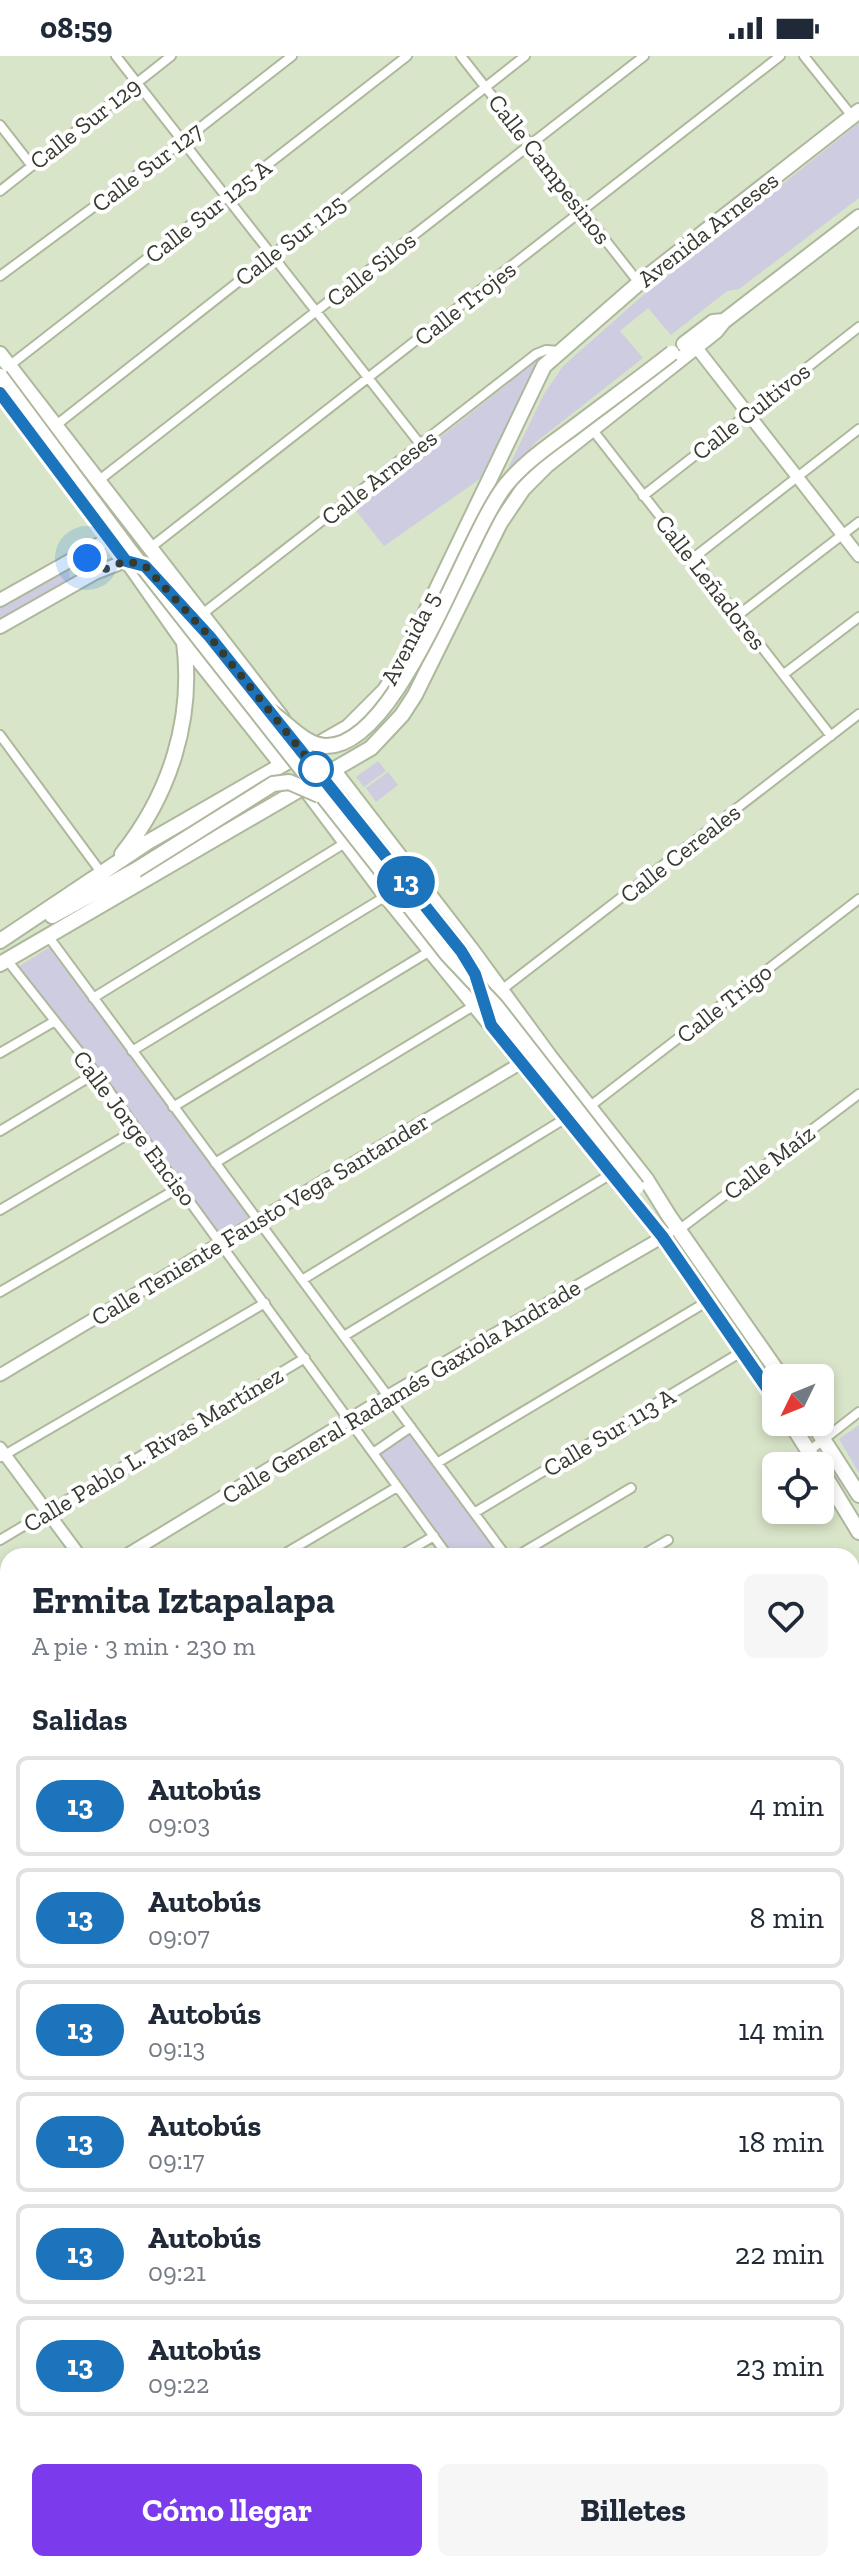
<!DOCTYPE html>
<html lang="es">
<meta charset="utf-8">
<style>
:root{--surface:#fff;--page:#f6f6f7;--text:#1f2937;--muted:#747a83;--line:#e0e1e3;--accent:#7c3aed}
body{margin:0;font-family:"Zilla Slab",serif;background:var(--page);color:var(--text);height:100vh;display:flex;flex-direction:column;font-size:30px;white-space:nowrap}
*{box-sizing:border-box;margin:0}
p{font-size:26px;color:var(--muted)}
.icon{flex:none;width:44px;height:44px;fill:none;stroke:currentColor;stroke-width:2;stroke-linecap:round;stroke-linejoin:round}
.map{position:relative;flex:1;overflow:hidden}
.drawer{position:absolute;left:0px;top:1492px;width:860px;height:1024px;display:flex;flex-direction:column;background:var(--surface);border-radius:24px 24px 0 0;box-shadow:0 4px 12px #0003}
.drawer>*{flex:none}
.badge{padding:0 16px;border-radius:26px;font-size:28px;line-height:52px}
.needle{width:52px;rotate:227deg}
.tools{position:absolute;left:762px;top:1308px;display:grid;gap:16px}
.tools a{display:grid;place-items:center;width:72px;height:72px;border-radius:12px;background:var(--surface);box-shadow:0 4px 12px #0003;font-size:40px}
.you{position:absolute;width:40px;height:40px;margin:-20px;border:6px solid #fff;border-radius:50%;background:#1a73e8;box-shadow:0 0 0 12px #1a73e833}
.map>.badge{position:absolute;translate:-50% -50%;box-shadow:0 0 0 4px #fff}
h2{padding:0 32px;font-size:30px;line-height:72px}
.round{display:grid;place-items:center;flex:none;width:84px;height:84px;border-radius:12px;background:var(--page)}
.head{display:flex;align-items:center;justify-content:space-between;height:136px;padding:0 32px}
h1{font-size:38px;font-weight:700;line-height:60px}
.button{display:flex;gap:16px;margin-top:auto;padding:16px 32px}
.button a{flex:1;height:92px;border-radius:12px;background:var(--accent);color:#fff;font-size:32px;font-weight:700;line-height:92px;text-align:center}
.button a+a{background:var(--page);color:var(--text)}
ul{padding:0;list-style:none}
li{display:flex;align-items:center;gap:24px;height:100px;margin:0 16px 12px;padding:0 16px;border:4px solid var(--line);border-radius:12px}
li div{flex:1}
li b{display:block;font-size:30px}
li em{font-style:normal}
li .badge{min-width:88px;font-weight:700;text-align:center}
.status{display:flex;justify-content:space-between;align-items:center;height:56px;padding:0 40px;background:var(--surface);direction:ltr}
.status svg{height:22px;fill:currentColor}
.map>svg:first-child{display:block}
</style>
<div class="status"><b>08:59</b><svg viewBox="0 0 49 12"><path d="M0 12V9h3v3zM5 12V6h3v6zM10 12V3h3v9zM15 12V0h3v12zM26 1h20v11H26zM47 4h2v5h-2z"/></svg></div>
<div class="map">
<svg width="859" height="2516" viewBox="0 0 859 2516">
<rect width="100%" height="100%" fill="#d9e5c8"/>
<!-- green -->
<path fill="#cecce0" d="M859,67V142L739,233L727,235L671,279L648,252L620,275L643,302L536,386L518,405L497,435L544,338L563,310L640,242Z
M534,307L536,309L480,423L384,490L353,451Z
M70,508L69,525L0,566V547Z
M378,705L386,715L364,731L356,721Z
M388,716L398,729L376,746L366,732Z
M50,891L252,1159L220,1179L101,1019L16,912Z
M859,1369V1417L839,1383Z
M409,1376L501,1500H448L378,1396Z
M0,1910L8,1920V2007L0,1996Z"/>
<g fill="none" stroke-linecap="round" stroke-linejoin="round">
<defs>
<path id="minor" d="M116,0L420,388
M461,0L639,227
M804,0L852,60
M0,69L32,110
M0,135L171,0
M0,220L183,85L292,0
M9,310L407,0
M55,370L525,0
M592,373L831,680
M98,425L644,0
M643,440L859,271
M150,492L780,0
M692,503L859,373
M201,559L536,298L546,294L560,295
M737,560L859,466
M784,618L859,561
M0,679L103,819
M48,880L506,1500
M7,904L96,1017L448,1500
M500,935L859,658
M93,942L345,787
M132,995L386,840
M0,997L55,965
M173,1051L430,895
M589,1051L859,843
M0,1075L96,1017
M215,1107L475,949
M0,1154L137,1073
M680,1173L859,1038
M302,1224L566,1062
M0,1236L180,1131
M344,1280L611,1118
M809,1395L859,1356
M373,1397L411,1371
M1,1401L265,1247
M437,1407L708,1245
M474,1457L743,1295
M0,1484L305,1302
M281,1500L397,1431
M400,1500L434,1480
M517,1500L631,1432
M641,1500L668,1484
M852,1528L859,1524
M852,1600L859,1596
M0,1667L8,1662
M0,1737L8,1732
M852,1776L859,1772
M0,1809L8,1804
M852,1838L859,1834
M0,1883L8,1878
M0,1904L8,1915
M852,1918L859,1914
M0,2006L8,2017
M0,2034L8,2029
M852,2036L859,2045
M852,2062L859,2058
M0,2105L8,2100
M852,2136L859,2132
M0,2189L8,2184
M852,2211L859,2207
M0,2275L8,2270
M852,2301L859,2297
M0,2347L8,2342
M0,2418L8,2414
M0,2495L8,2490
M376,2508L382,2516
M454,2508L460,2516
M89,2516L102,2508
M208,2516L222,2508
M340,2516L353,2508
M488,2516L502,2508
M634,2516L648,2508"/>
<path id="tertiary" d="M696,291L859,500
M0,1319L521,1007
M0,1392L80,1500
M125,1500L388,1340L668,1178
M0,1575L8,1570"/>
<path id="secondary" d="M0,544L110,482
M0,571L95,517L126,505"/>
<path id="primary" d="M684,288L713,266L724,265
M0,298L282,662
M0,337L116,489L184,586L282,709
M334,715L471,893L550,1001L646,1123L669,1160L782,1322
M305,732L386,840L662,1180L776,1345
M122,798C170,738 194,663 184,586
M52,860L136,814
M0,885L148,786L348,671L385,634L398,614L544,310L639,227L859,55
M0,908L371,692L402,659L415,639L500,467L523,433L547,409L716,275L724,265L859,161
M790,1366L818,1410
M812,1366L859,1439
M820,1412L859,1476
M852,2423L859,2416
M852,2469L859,2462
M852,2486L855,2496
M797,2508L806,2516
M762,2516L769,2508
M833,2516L839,2514"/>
</defs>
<!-- minor casing -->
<use href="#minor" stroke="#adb89d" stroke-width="12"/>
<!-- tertiary casing -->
<use href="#tertiary" stroke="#adb89d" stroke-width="15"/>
<!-- secondary casing -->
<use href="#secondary" stroke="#adb89d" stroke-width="16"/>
<!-- primary casing -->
<use href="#primary" stroke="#adb89d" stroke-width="18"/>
<!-- minor -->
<use href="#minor" stroke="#fff" stroke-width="8"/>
<!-- tertiary -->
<use href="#tertiary" stroke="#fff" stroke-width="11"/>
<!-- secondary -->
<use href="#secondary" stroke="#fff" stroke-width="12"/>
<!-- primary -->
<use href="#primary" stroke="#fff" stroke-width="14"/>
<defs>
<path id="primary-bridge" d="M0,320L128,492L447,898L496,950L637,1131
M269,655C287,666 304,689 326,690C399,691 464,483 505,430C524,406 550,389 574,371C607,346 640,322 672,297
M285,675L461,895L475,918
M136,814L273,728L289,726L319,739"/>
</defs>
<!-- primary-bridge casing -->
<use href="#primary-bridge" stroke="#adb89d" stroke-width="18" stroke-linecap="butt"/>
<!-- primary-bridge -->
<use href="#primary-bridge" stroke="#fff" stroke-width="14"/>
</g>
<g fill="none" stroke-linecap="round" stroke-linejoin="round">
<defs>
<path id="line" d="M0,337L126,505L145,510L210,581L461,895L475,918L491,969L662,1180L776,1345"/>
</defs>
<!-- line casing -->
<use href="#line" stroke="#fff" stroke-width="18"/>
<!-- line -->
<use href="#line" stroke="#1c75bc" stroke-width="12"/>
<!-- walk -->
<path stroke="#363a2f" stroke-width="8" stroke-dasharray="0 14.4" d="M87,502L95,517L126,505L145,510L210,581L316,713"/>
</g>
<!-- markers -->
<circle fill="#fff" stroke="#1c75bc" stroke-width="4" cx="316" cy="713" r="16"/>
<g text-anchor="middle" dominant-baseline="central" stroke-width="8" stroke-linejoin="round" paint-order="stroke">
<!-- street labels -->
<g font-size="24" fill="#363a2f" stroke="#fff">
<text transform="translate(85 67) rotate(-38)">Calle Sur 129</text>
<text transform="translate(147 111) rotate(-37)">Calle Sur 127</text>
<text transform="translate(550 113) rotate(52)">Calle Campesinos</text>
<text transform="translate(208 155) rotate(-38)">Calle Sur 125 A</text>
<text transform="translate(708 173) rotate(-38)">Avenida Arneses</text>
<text transform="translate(290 184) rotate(-38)">Calle Sur 125</text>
<text transform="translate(371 213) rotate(-38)">Calle Silos</text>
<text transform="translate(465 247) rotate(-38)">Calle Trojes</text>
<text transform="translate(751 355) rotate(-38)">Calle Cultivos</text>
<text transform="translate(379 421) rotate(-38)">Calle Arneses</text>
<text transform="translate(711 526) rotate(52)">Calle Leñadores</text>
<text transform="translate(410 582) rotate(-63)">Avenida 5</text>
<text transform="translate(680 797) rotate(-38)">Calle Cereales</text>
<text transform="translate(724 947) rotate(-38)">Calle Trigo</text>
<text transform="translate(135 1072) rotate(53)">Calle Jorge Enciso</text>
<text transform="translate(769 1106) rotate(-37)">Calle Maíz</text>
<text transform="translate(260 1163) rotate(-31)">Calle Teniente Fausto Vega Santander</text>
<text transform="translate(401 1335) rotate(-31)">Calle General Radamés Gaxiola Andrade</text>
<text transform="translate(609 1376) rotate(-31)">Calle Sur 113 A</text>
<text transform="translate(153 1393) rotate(-31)">Calle Pablo L. Rivas Martínez</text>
</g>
</g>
</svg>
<div class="tools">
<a><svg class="needle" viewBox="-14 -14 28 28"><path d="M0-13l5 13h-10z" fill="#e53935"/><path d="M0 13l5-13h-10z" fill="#747a83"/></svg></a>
<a><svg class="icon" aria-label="locate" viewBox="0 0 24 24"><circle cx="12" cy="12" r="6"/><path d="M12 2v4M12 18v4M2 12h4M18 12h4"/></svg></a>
</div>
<div class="you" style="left:87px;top:502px"></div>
<b class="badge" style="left:406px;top:826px;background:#1c75bc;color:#fff">13</b>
<section class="drawer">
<div class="head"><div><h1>Ermita Iztapalapa</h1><p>A pie · 3 min · 230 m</p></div><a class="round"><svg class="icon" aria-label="heart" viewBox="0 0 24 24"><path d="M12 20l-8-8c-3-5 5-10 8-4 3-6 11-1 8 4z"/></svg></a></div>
<h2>Salidas</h2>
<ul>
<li><span class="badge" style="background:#1c75bc;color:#fff">13</span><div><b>Autobús</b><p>09:03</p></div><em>4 min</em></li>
<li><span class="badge" style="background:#1c75bc;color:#fff">13</span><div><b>Autobús</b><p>09:07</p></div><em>8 min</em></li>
<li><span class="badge" style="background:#1c75bc;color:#fff">13</span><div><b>Autobús</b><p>09:13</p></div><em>14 min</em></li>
<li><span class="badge" style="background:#1c75bc;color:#fff">13</span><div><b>Autobús</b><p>09:17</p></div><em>18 min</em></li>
<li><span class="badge" style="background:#1c75bc;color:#fff">13</span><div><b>Autobús</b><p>09:21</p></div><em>22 min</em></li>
<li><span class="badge" style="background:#1c75bc;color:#fff">13</span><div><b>Autobús</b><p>09:22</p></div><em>23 min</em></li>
</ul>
<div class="button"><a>Cómo llegar</a><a>Billetes</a></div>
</section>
</div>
